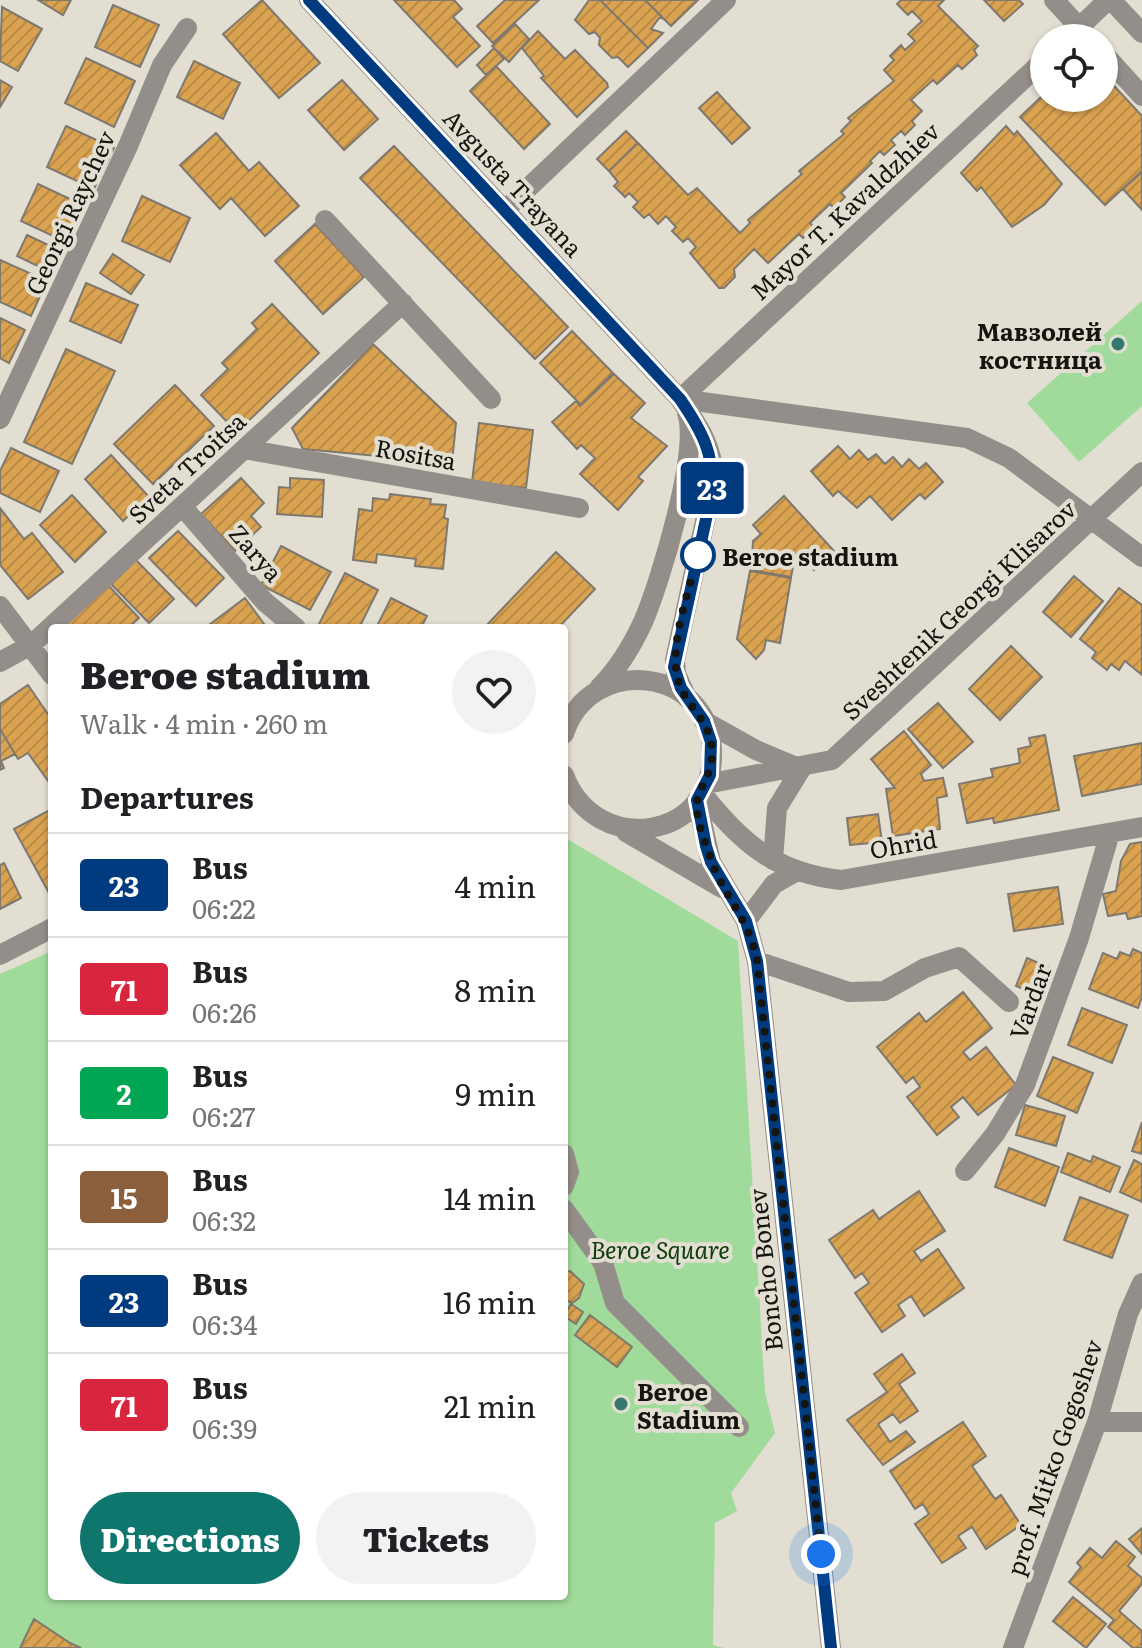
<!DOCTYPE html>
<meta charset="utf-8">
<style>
:root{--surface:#fff;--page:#f2f2f2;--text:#202124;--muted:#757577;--line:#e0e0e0;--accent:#0f766e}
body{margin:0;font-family:Literata,serif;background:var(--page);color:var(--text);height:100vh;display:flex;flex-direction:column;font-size:30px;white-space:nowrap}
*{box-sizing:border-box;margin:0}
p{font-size:26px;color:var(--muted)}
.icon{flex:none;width:44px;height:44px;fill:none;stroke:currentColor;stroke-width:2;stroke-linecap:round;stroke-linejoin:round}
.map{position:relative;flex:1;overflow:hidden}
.side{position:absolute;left:48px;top:624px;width:520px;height:976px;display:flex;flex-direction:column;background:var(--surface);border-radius:8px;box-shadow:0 2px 6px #0004}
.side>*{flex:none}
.badge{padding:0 16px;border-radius:6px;font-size:28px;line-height:52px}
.controls{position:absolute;left:1030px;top:24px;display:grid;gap:16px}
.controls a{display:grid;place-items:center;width:88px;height:88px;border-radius:50%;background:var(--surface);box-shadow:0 2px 6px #0004;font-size:40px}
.you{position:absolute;width:40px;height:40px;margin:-20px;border:6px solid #fff;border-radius:50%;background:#1a73e8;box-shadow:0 0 0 12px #1a73e833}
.map>.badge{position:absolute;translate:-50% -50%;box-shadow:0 0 0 4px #fff}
h2{padding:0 32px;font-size:30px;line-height:72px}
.round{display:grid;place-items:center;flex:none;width:84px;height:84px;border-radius:42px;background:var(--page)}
.summary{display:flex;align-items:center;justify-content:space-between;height:136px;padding:0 32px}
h1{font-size:38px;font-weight:800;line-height:60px}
.cta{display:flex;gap:16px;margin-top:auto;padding:16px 32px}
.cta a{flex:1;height:92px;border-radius:48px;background:var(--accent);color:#fff;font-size:32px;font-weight:800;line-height:92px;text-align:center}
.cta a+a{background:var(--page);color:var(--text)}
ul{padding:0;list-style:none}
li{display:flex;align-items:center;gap:24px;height:104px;padding:0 32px;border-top:2px solid var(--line)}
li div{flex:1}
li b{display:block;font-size:30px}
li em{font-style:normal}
li .badge{min-width:88px;font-weight:700;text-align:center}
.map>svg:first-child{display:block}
</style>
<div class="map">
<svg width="1142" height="1648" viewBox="0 0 1142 1648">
<defs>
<pattern id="building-hatch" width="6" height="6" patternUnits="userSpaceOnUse" patternTransform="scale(2)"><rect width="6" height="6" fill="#daa351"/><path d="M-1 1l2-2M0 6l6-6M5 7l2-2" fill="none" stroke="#ba8b45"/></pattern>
</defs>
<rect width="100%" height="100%" fill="#e2dfd2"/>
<!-- park -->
<path fill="#a0db9b" d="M1142,301V406L1079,462L1027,403Z
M564,837L738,941L765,1392L775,1433L731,1493L737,1511L715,1523L713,1645L724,1648H0V974L52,951V1596H564Z"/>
<!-- building -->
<path fill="url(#building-hatch)" stroke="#7f786e" stroke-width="2" d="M38,0H71L63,15Z
M262,0L320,63L279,98L223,34Z
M394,0H454L462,9L453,17L480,46L457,67Z
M505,0H539L493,43L477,26Z
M589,0H600L648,48L628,67L618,57L612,58L599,45L600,38L595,32L589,34L575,20Z
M600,0H645L665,20L660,17L651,29L663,33L648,48Z
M645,0H698L671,26Z
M901,0H944L938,6L978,46L974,50L977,55L962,69L958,65L937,84L933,80L911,100L922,111L912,121L915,125L905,135L901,131L891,140L895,145L884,155L880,151L870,161L872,163L841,193L845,197L834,208L830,204L810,223L814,227L803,238L799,234L768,263L754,249L734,269L735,277L724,288H719L690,253L696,247L688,238L683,242L672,231L676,227L666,216L658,224L649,214L644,218L633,207L638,202L629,193L625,197L614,186L618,182L609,171L638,143L688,195L697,188L740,233L750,223L748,220L802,174L799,171L844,134L841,131L851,121L848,118L894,81L884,70L894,60L890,56L901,45L905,50L915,41L908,34L922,21L912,11L908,15L897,4Z
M984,0H1019L1023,4L1004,21Z
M113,5L159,25L140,67L95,47Z
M2,7L42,29L18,71L0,61Z
M515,24L529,39L509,62L492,46Z
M538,31L565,59L575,50L607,83L608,87L577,117L541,78L544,76L522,48Z
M494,48L504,59L486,75L477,65Z
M86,58L135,81L114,127L65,103Z
M194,61L240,83L223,119L177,97Z
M496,66L550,124L524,149L470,91Z
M1104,75L1142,116V171L1105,205L1020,117L1044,94V98H1104Z
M0,80L12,87L0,107Z
M342,80L378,119L344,150L308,110Z
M717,92L750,128L732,144L699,108Z
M66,126L114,148L94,189L47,167Z
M1006,126L1014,135L1017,131L1062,184L1044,205L1012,227L981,187L977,191L961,173Z
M626,131L638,143L609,171L597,159Z
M216,133L249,171L259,162L299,206L265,236L231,198L220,209L180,165Z
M394,146L568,327L535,359L360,178Z
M1142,172V210L1123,189Z
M38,184L85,206L68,243L21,221Z
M142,196L190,218L170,262L122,241Z
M315,224L364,277L323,314L275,261Z
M27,235L61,251L50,272L17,256Z
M113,254L144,275L131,294L100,273Z
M0,260L47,281L31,316L0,302Z
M86,283L138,305L121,343L70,321Z
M272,304L319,353L237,432L201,395L228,369L222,363L257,329L252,323Z
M0,318L25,330L9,363L0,358Z
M572,331L613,373L581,405L540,363Z
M373,344L456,423L452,463L303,449L292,428Z
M66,349L115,371L72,464L24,442Z
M614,374L645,403L631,418L667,446L638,477L643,481L618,510L580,474L595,458L581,445L577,449L552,422L576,401L580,406Z
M175,385L214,426L153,484L114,444Z
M479,423L533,430L526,488L472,482Z
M838,446L850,459L859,450L868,460L876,454L885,464L893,457L902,467L909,459L919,469L926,463L943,482L925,499L920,494L892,520L870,496L857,508L838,491L833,496L811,471Z
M11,448L59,471L40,512L0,493V471Z
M111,455L149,497L123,521L85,479Z
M241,478L264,503L251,516L261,527L235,551L201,514Z
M290,478L324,480L322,517L277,514L279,487L290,488Z
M390,494L431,499L430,504L446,505L444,518L448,519L443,569L415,566L416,559L377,554L376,563L353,560L359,509L372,511L373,498L389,500Z
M72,495L106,532L75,562L40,525Z
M784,496L834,551L814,570L798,552L791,559L794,562L791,577L751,570L753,541L761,534L753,525Z
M0,508L24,539L32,533L63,572L28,599L0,565Z
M178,531L224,578L196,606L149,558Z
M281,546L331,572L310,610L261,585Z
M556,552L595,589L558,628H484Z
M136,560L174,599L149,623L111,584Z
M750,571L791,578L780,643L766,640L764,650L756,659L737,639Z
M345,573L378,590L359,628H323L318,626Z
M1074,576L1103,601L1071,637L1043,612Z
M107,584L139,618L128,628H60Z
M1119,588L1142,605V675L1125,661L1119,670L1111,664L1107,670L1092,658L1096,652L1080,639Z
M245,598L267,628H205Z
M391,598L427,616L421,628H376Z
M1011,646L1042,677L1000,720L969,689Z
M28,685L52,720L51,785L28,753L18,759L0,729V704Z
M938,703L973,742L943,768L908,729Z
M0,729L15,754L1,761L4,768L0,770Z
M904,731L931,765L921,774L924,781L943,778L947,796L937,798L940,829L893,836L886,789L895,788L871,759Z
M1045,735L1059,810L994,823L993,818L967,823L959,784L993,777L991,769L1020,763L1018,749L1031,746L1029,738Z
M1142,743V784L1082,796L1074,756Z
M48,811L52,817V892L49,893L14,829Z
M878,814L882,842L850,845L847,818Z
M1142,842V916L1128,919L1126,913L1108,916L1103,894L1116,891L1121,861L1130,844Z
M4,863L21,898L0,909V865Z
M1058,887L1063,924L1014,931L1008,894Z
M1133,949L1142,953V997L1138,1008L1089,989L1103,953L1117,959L1120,952L1130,956Z
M1027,958L1050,968L1039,996L1016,986Z
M963,992L992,1028L963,1052L970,1060L986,1047L1016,1085L978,1115L963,1097L951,1107L959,1117L937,1135L907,1097L920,1087L913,1077L906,1083L877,1047L919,1013L926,1022Z
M1082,1008L1127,1025L1112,1063L1068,1045Z
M1053,1057L1093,1073L1077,1113L1037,1096Z
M1025,1105L1065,1116L1056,1146L1016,1135Z
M1142,1122V1154L1132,1151Z
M1009,1148L1059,1167L1045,1206L995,1187Z
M1068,1153L1091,1162L1093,1156L1120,1167L1110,1192L1061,1172Z
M1134,1160L1142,1164V1202L1120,1192Z
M919,1191L945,1231L914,1251L921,1261L938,1249L964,1288L924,1316L911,1296L898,1305L905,1316L882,1332L855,1293L869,1283L862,1273L855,1278L829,1240L873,1210L879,1219Z
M1080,1197L1128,1215L1112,1258L1064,1240Z
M570,1271L584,1284L579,1298L572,1303L564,1299V1272Z
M571,1304L583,1312L576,1324L564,1316Z
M590,1315L632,1347L617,1367L575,1335Z
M902,1354L915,1373L899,1384L918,1411L900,1423L893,1414L878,1424L890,1442L906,1431L915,1442L883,1465L847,1420L887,1392L874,1374Z
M963,1422L986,1456L972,1466L995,1499L1001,1495L1021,1525L986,1549L972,1527L958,1536L966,1548L942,1563L915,1524L929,1514L923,1504L915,1509L890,1471Z
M1142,1528V1554L1129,1539Z
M1116,1541L1135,1557L1128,1566L1142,1578V1584L1119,1611L1142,1631V1648H1133L1108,1627L1114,1620L1069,1582L1081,1567L1077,1563L1090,1548L1102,1558Z
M1073,1597L1106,1624L1086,1648L1053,1621Z
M34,1619L70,1643L81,1648H20Z"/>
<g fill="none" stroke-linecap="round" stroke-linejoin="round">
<!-- minor -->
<path stroke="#938e8a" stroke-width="20" d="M309,0L680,399C698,425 716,450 713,484L675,660L676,674L687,698
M1054,0L1089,38
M1111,0L1142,33
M1068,38L1108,0
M1104,54L1142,96
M505,210L726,0
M325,220L491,399
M680,399L967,438L1009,458L1142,557
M680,399L1044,60
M0,419L128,146L162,65L187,28
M244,449L579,508
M182,506L265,602L296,628
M0,606L52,675
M0,662L31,645L403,303
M599,688C617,670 632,646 643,622C660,583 700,451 687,413
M704,721L756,750L801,769
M564,734C590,653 710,667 712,751C715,841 595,858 564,775
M706,784L832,760L1142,472
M702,793C741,843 776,873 841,880L1142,827
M697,800L711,862L746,921L757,961L831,1648
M626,832L722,888
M773,860L777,808L801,769
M746,921L774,884L797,871
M0,955L52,928
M757,961L849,992L884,991L925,968L959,957L1009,1002
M564,1154L569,1172L564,1186
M965,1171L995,1134L1025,1085L1079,938L1110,833
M564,1209L603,1263L615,1303L739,1427
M1097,1422H1142
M1013,1648L1097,1422L1128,1314L1142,1283"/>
</g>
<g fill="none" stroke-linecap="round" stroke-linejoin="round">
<defs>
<path id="line" d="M309,0L680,399C702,431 716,456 711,496L674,667L681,688L704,721L711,742L710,775L697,800L706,846L711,862L746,921L757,961L831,1648"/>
</defs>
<!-- line casing -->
<use href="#line" stroke="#fff" stroke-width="18"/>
<!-- line -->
<use href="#line" stroke="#003b80" stroke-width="12"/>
<!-- walk -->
<path stroke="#15140f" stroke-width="8" stroke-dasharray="0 14.4" d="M698,555C689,591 666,652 680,686C690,710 711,722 712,751C713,774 699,787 697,802C696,819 704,840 710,856C722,895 749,917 757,961L821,1554"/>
</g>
<!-- markers -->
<g fill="#33786c" stroke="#e2dfd2" stroke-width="3">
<circle cx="1118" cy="344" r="8"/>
<circle cx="621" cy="1404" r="8"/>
</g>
<circle fill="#fff" stroke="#003b80" stroke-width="4" cx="698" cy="555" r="16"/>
<g text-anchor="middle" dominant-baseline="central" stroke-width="8" stroke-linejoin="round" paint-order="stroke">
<!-- street labels -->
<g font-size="24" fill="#15140f" stroke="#e2dfd2">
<text transform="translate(514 182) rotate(47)">Avgusta Trayana</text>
<text transform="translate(844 210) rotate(-43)">Mayor T. Kavaldzhiev</text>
<text transform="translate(69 212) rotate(-65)">Georgi Raychev</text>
<text transform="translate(416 453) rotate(10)">Rositsa</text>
<text transform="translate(186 467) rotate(-43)">Sveta Troitsa</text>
<text transform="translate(257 552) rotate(49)">Zarya</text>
<text transform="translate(958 609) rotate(-43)">Sveshtenik Georgi Klisarov</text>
<text transform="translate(903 843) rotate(-10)">Ohrid</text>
<text transform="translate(1029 1001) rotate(-70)">Vardar</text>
<text transform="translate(764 1270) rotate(-96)">Boncho Bonev</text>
<text transform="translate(1053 1457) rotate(-71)">prof. Mitko Gogoshev</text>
</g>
<!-- poi labels -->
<g font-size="24" font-weight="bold" fill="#15140f" stroke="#e2dfd2" text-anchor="end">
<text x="1102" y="330">Мавзолей<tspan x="1102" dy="28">костница</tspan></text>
<text x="637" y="1390" text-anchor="start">Beroe<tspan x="637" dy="28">Stadium</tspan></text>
</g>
<!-- stop labels -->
<g font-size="24" font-weight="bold" fill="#15140f" stroke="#e2dfd2" text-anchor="start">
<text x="722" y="555">Beroe stadium</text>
</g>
<!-- park labels -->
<g font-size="24" font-style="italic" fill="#0d3b0c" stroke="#e2dfd2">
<text x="660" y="1248">Beroe Square</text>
</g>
</g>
</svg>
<div class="controls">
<a><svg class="icon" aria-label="locate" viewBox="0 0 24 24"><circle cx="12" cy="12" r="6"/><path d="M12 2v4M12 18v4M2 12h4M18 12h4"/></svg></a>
</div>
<div class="you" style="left:821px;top:1554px"></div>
<b class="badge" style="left:712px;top:488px;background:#003b80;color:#fff">23</b>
<section class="side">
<div class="summary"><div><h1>Beroe stadium</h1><p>Walk · 4 min · 260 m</p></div><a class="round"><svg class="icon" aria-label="heart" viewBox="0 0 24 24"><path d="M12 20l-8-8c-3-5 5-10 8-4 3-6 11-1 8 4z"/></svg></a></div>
<h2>Departures</h2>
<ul>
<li><span class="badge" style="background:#003b80;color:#fff">23</span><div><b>Bus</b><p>06:22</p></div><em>4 min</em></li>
<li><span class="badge" style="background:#d7263d;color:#fff">71</span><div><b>Bus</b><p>06:26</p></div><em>8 min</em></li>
<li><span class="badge" style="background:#00a651;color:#fff">2</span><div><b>Bus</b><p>06:27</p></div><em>9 min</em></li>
<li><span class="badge" style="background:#8b5e3c;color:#fff">15</span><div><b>Bus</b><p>06:32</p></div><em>14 min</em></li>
<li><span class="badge" style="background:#003b80;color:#fff">23</span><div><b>Bus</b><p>06:34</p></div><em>16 min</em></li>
<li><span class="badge" style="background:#d7263d;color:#fff">71</span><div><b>Bus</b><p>06:39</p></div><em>21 min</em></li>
</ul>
<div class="cta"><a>Directions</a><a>Tickets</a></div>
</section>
</div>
